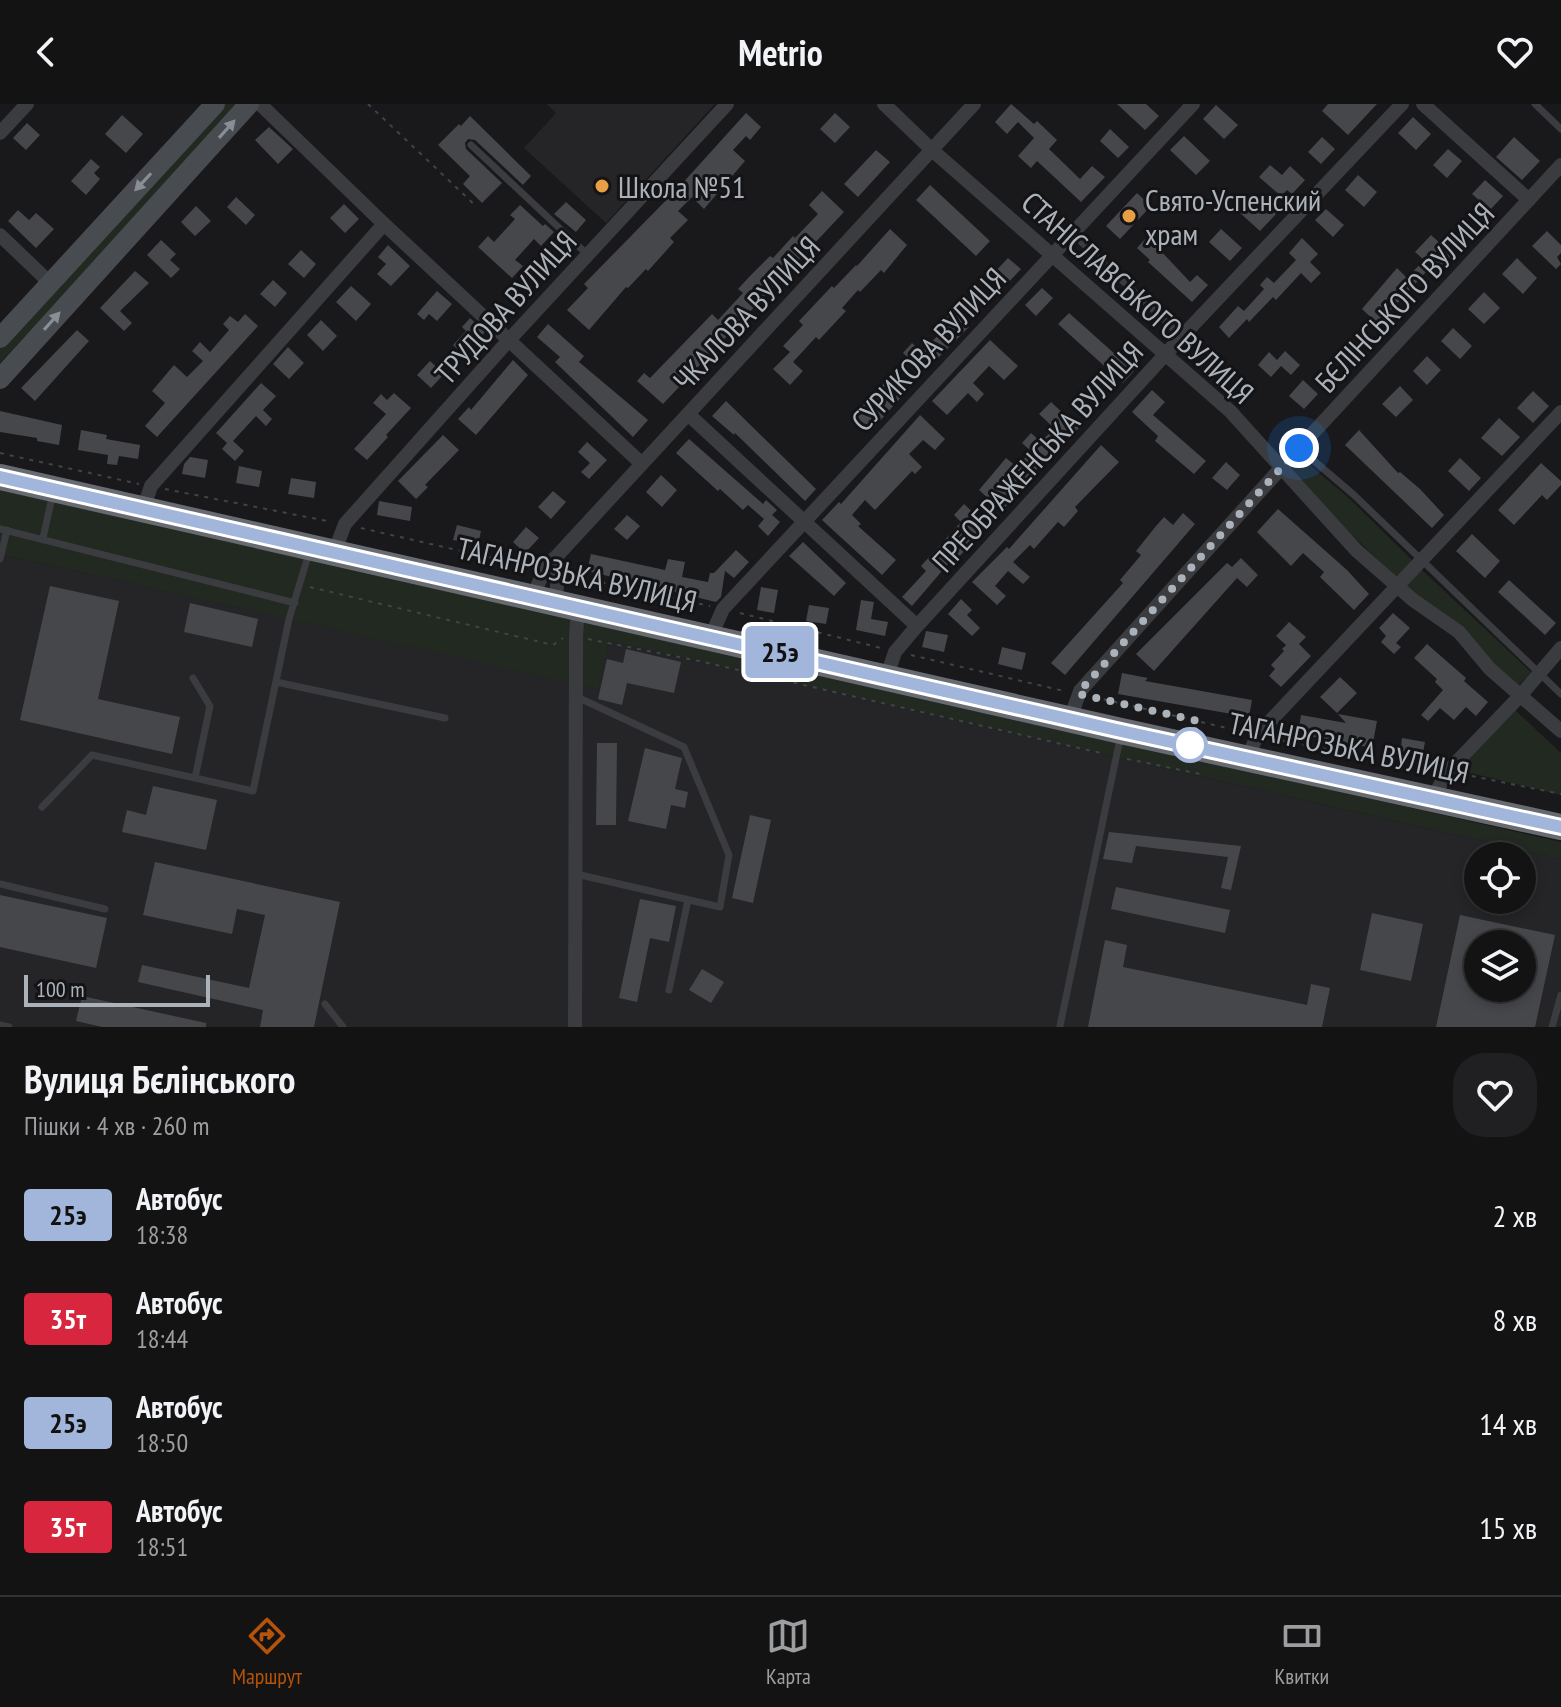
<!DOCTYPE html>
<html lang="uk">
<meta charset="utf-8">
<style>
:root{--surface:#131314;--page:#202022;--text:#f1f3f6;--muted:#9d9ea0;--line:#323234;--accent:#b45309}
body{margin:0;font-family:"PT Sans Narrow",sans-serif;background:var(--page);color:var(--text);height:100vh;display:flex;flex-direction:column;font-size:30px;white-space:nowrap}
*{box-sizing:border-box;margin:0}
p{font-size:26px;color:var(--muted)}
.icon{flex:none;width:44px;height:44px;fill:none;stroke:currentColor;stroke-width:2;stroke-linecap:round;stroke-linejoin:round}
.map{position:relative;height:923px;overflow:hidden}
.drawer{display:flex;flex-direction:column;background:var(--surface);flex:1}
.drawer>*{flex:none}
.badge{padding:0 16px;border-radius:6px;font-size:28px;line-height:52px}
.tools{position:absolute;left:1464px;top:738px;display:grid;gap:16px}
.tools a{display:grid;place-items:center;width:72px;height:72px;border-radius:50%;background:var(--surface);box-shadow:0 4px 12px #0003,0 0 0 2px var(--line);font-size:40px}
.scale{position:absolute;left:24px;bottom:20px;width:186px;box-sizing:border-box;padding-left:8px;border:4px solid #acb2ba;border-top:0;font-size:22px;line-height:28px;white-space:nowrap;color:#acb2ba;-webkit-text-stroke:6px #141416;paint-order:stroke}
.you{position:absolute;width:40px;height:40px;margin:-20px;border:6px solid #fff;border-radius:50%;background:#1a73e8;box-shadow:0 0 0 12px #1a73e833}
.map>.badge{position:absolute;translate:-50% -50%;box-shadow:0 0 0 4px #fff}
.round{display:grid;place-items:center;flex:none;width:84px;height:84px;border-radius:32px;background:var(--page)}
.overview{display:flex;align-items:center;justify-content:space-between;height:136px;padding:0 24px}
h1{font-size:38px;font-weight:700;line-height:60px}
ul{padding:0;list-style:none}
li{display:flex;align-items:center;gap:24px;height:104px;padding:0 24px}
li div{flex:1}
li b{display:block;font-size:30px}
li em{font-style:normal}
li .badge{min-width:88px;font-weight:700;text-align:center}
header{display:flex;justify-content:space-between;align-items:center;height:104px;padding:0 24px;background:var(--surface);font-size:36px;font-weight:700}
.dock{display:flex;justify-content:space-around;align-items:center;height:112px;border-top:2px solid var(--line);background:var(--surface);font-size:22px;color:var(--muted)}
.dock a{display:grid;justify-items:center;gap:4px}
.dock .active{color:var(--accent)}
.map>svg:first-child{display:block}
</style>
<header><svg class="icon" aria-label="back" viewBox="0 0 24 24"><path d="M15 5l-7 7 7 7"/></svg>Metrio<svg class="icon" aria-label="heart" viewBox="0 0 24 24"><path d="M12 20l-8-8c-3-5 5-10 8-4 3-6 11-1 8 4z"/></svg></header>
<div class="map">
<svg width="1561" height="923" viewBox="0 0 1561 923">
<rect width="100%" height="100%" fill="#19191b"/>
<!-- built -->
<path fill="#252528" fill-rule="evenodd" d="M547,0H715L606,119L524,44L556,9Z
M0,450L597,584L609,537L1561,755V923H0ZM1478,752H1522V796H1478ZM1478,840H1522V884H1478Z"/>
<!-- green -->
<path fill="#212921" d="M221,0H242L0,259V239Z
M1299,352L1350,395L1413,457L1397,474L1285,367Z
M0,385L1561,738V755L609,537L598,585L0,450Z
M1421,465L1531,568L1513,587L1405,482Z
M1514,605L1561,649V691L1458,666Z"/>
<!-- building -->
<path fill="#46474b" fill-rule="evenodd" d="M1011,0L1034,20L1037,17L1057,36L1049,45L1080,75L1092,62L1105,73L1081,98L1037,57L1031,64L1018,52L1034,34L1018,18L1007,30L995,18Z
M1117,0H1146L1159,12L1145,26Z
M1328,0H1377L1348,31L1322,7Z
M1216,1L1238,21L1224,35L1203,15Z
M746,9L761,23L750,36L746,32L733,46L745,57L704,105L692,93L678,107L688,116L670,134L674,138L648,167L646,165L628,184L626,183L589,226L567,206L588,184L584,180L680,82Z
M835,9L850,23L835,39L820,25Z
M122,11L143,30L126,49L105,30Z
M470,12L531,72L523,81L475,36L468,35L465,39L466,45L502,79L482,99L463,80L470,72L438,41L459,20L461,22Z
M1413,13L1431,30L1416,46L1398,29Z
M27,19L40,31L26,46L13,34Z
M269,23L293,45L278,60L255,36Z
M1110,25L1129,43L1118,54L1100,37Z
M1184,32L1210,57L1196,71L1170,46Z
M1322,33L1335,45L1321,60L1308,48Z
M1514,33L1540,57L1522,76L1496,53Z
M1448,45L1462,57L1447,74L1433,61Z
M876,46L890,58L858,93L844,80Z
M91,55L100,63L94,69L100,75L86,91L71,77Z
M1270,61L1282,71L1290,62L1305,76L1292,90L1287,86L1281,92L1259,73Z
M1358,71L1377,88L1364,103L1345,86Z
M1485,76L1503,92L1490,106L1472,90Z
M930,81L990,137L976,152L916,96Z
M822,87L844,108L663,300L637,277L644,269L650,274L712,210L718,216L743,189L738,185L749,173L770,152L773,154L793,132L795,134L818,110L809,101Z
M1137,89L1151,102L1120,135L1106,122Z
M236,93L255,111L246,121L227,103Z
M1252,96L1262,105L1266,100L1276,110L1260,127L1240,109Z
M566,98L586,116L576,128L554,110Z
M344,100L359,115L345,129L330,114Z
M520,101L543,122L545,120L554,128L541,142L534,135L515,156L523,162L512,174L478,143L488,132L494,138L515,115L510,111Z
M196,102L211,117L195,132L181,118Z
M1326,105L1344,121L1333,133L1315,116Z
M18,106L29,116L36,109L54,125L36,144L8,117Z
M890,125L907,141L884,169L881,166L860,188L858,186L842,204L846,207L819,236L816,233L793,258L803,267L790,281L773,265L790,248L783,242L803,221L799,217L832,182L834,184L856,161L857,162Z
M1221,125L1242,144L1230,157L1209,138Z
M1547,127L1561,141V149L1557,153L1561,160L1556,165L1532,142Z
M1431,131L1454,152L1433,174L1426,168L1378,220L1362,205L1397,164L1407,174L1424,156L1415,148Z
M1302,134L1318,150L1310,158L1321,169L1311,179L1301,169L1276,196L1273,193L1249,218L1247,215L1229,234L1219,223L1238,202L1244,207L1264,185L1260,181L1267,173L1274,179L1296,156L1289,149Z
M1145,135L1160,146L1190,178L1197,171L1208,181L1192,198L1148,158L1150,156L1137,144Z
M161,136L176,150L170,156L180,165L171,174L147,151Z
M388,141L410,162L391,182L377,170L386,160L378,153Z
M301,146L316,160L304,174L288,160Z
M1008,154L1021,165L1005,182L992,171Z
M1517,154L1537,174L1523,190L1502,170Z
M135,167L149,179L120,207L132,219L124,227L100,204Z
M273,176L287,189L275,203L260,190Z
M351,182L371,200L356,217L336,198Z
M1042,184L1053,194L1036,212L1025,201Z
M437,187L452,200L437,217L429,210L424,216L417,210Z
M1484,188L1500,204L1484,220L1468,205Z
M952,207L969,223L924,268L903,249L912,239L922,248L946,223L941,219Z
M1069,209L1134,267L1123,279L1058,220Z
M245,210L258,222L157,333L145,322L165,299L152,287L174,261L187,273L203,257L192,247L200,238L210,248L229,226L223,220L230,212L238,218Z
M470,214L485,228L464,251L453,241L466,227L462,223Z
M321,216L337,232L323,247L307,231Z
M548,220L584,252L579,258L648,316L633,333L555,258L560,253L537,233Z
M1453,224L1472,242L1460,255L1441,237Z
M77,226L89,237L35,297L21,284Z
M990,236L1018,262L1004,276L989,262L973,279L984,290L977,298L968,289L947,311L932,297Z
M288,243L304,259L289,275L273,260Z
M1285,247L1300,261L1291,271L1281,262L1271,273L1258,261L1269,248L1277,256Z
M1427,252L1441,266L1427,281L1413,267Z
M513,256L528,271L476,331L458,315L469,303L471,306Z
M430,257L444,270L431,284L417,271Z
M887,276L903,291L870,328L853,312Z
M1303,276L1318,290L1304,305L1289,292Z
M261,279L276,292L263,306L272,315L266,322L256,312L233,337L244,347L235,357L222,345L227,339L216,329Z
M1400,282L1413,296L1396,313L1382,300Z
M1152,286L1165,298L1153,311L1206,357L1194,370L1155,337L1158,332L1132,308Z
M1533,287L1549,302L1533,319L1517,304Z
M394,289L411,304L386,331L388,333L367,356L354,345L386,310L373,299L381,290L387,296Z
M726,297L816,385L805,397L735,329L734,331L712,312Z
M1051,298L1079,324L1043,358L1002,407L979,386L1006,354L1017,363L1031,347L1022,339L1031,329L1041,338L1054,324L1039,310Z
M0,307L62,321L59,341L37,337V334L0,328Z
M920,311L945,335L935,346L923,336L909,350L922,363L915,370L912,367L875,406L865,396L852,411L861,420L858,422L896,456L882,471L822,416L839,398L841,400Z
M1499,314L1520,333L1502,352L1481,334Z
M81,326L107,331L106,335L140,341L138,355L119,352L117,361L107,360L108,351L78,346Z
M1359,326L1398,369L1400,368L1420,385L1444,411L1432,424L1345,341Z
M443,331L459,346L425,381L428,383L416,395L398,377Z
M689,335L763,400L766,396L777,406L772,411L780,418L768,432L758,422L764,415L748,401L743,406L720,385L718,387L676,349Z
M587,338L607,356L589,375L581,368L590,359L578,348Z
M1101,341L1119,358L1075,403L1078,407L1064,423L1058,418L1034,445L1030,441L1013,458L1030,473L1023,480L1008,467L995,482L1006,492L997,501L972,478L1007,443L1009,445Z
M190,353L208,356L205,374L182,370L184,360Z
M1460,354L1481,374L1469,387L1448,367Z
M1226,358L1240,371L1227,386L1212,374Z
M1541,359L1561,377V381L1547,396L1542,391L1514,421L1498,406Z
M239,362L262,367L259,383L236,379Z
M661,371L677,386L662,403L646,388Z
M291,374L316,378L314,394L288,390Z
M553,387L566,398L551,415L538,403Z
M379,397L412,403L410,417L377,411Z
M964,400L987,422L957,455L954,453L912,502L902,493L926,467L921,462L961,418L954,411Z
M1278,405L1347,466L1369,490L1354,506L1320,473L1324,468L1303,449L1291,462L1257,428Z
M1183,409L1195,420L1065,571L1051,559L1123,479L1120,476L1141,451L1136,447L1156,422L1164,413L1173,421Z
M627,411L640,422L627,436L614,425Z
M457,421L481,427L478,441L453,436Z
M526,423L539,434L525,449L513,438Z
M1472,430L1500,457L1485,474L1456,447Z
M803,438L846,479L834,492L789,452Z
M736,446L749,458L734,474L725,467L721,493L716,498L587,467L591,450L665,466L668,455L685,458L682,473L708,478L710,469H714Z
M1241,454L1258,471L1247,483L1237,474L1154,567L1136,550L1227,459L1232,463Z
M1509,476L1556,519L1545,531L1498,488Z
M50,482L119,497L98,595L180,613L172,650L20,616Z
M761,483L778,486L774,509L757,506Z
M961,495L972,506L967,511L980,524L972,532L948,510Z
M861,496L874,498L871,515L888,518L885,532L856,526Z
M190,499L258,515L252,543L184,528Z
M809,501L829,504L826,520L806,517Z
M1393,509L1410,524L1396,539L1401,543L1394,550L1381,538L1386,532L1379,524Z
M1289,518L1306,533L1299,540L1311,552L1281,583L1269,572L1275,565L1271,561L1284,547L1282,545L1286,541L1276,532Z
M926,527L948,531L944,548L922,543Z
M1427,540L1466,574L1464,577L1488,598L1476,612L1466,603L1454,616L1440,604L1428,617L1421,611L1443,586L1435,578L1437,575L1414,554Z
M1002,543L1026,549L1022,566L998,560Z
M626,545L681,558L674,589L627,579L622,601L598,595L607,555L623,559Z
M1122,569L1148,574L1145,577L1252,596L1249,613L1118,590Z
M1340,573L1357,589L1337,609L1320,593Z
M1338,610L1377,617L1372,644L1298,630L1301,611L1346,619Z
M1402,634L1425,638L1422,654L1400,651Z
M597,639H617L616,721H596Z
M645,644L682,654L675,685L688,688L685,704L671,701L666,725L628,717Z
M153,682L217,696L206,746L122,728L127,706L146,711Z
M750,711L771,716L753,799L732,794Z
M1109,728L1241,742L1231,786L1221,784L1228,753L1136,742L1132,759L1103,755Z
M155,758L340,798L314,923H260L263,906L138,878L142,861L249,884L265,811L237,805L232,830L143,811Z
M1116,783L1230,806L1225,829L1111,805Z
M0,791L107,814L96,864L0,843Z
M640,795L676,802L669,838L650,834L637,898L619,894Z
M1372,809L1423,820L1411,877L1360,866Z
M1460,811L1555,831L1535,923H1436ZM1478,840H1522V884H1478Z
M1105,836L1127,841L1123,863L1307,901L1311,880L1330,884L1322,923H1088Z
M702,865L724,878L711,899L689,886Z
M82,892L206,919V923H102L76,917Z"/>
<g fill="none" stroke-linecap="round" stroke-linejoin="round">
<!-- path -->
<path stroke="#404347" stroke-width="2" stroke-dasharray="4 6" stroke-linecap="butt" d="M368,0L477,103
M0,349L139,380
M165,385L332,418
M361,424L531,463
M572,472L710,502
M310,483L553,541L563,534
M740,509L881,544
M588,535L699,557L1105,650
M911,551L1064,587
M1094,593L1244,628
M1273,635L1432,665
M1127,655L1200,670
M1462,670L1561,690"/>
<!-- lane -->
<path stroke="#3a3c40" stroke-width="7" d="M1535,0L1561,25
M471,41L588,151
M1073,130L1182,233
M1299,344L1354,391L1561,590
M0,425L295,499
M43,434L53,389
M0,455L7,426
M193,574L210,602L195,674
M276,578L445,614
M42,703L92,651L253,687L289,515L309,449
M576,770L720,803L729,751L684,643L577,593
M0,780L105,805
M669,886L688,796
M325,900L343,923
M0,921L9,923
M1060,922L1121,630
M1552,923L1561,891"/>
<!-- street -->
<path stroke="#3a3c40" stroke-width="14" d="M260,0L384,120L642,360
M884,0L932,46L1230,307L1356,446L1413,496L1459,528L1490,565L1561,627
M1423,0L1529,96
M0,29L27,0
M0,131L49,178
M688,310L917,522
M143,406L151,382L384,120
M334,449L345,420L509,236L727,0
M533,492L547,460L556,453L974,0
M555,497L558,474L556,453
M711,532L723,505L1193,0
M887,572L895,548L917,522L1173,242L1402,0
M1070,615L1080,587L1299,344L1561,61
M1248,654L1257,631L1561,308
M1433,694L1447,668L1520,592L1561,544
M575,923L576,533L578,503"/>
<!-- secondary -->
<path stroke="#484b50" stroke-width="20" d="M0,234L215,0
M0,275L249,0"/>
<!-- highway -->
<path stroke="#676a71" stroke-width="26" d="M0,373L1121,627L1561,723"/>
</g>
<!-- one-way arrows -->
<defs><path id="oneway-solid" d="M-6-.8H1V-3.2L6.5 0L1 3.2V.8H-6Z" transform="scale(2)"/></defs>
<g fill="#898e95">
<use href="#oneway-solid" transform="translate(227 25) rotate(-48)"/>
<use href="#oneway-solid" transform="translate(143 78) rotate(133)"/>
<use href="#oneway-solid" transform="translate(52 217) rotate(-48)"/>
</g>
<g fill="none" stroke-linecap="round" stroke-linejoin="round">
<defs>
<path id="line" d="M0,373L1121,627L1561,723"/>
</defs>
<!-- line casing -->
<use href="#line" stroke="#fff" stroke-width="18"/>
<!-- line -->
<use href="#line" stroke="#a2b5db" stroke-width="12"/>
<!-- walk -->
<path stroke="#acb2ba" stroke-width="8" stroke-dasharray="0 14.4" d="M1190,641L1198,617L1079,590L1080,587L1299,344"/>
</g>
<!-- markers -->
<g fill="#e89e44" stroke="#141416" stroke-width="3">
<circle cx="602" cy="82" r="8"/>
<circle cx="1129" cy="112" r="8"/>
</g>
<circle fill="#fff" stroke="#a2b5db" stroke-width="4" cx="1190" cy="641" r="16"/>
<g text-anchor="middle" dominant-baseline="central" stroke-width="6" stroke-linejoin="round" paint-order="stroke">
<!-- poi labels -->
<g font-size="30" fill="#acb2ba" stroke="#141416" text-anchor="start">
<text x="618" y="82">Школа №51</text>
<text x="1145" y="95">Свято-Успенский<tspan x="1145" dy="34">храм</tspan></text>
</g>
<!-- street labels -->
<g font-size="30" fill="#acb2ba" stroke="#141416">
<text transform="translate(1138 193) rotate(42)">СТАНІСЛАВСЬКОГО ВУЛИЦЯ</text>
<text transform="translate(1404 193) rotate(-47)">БЄЛІНСЬКОГО ВУЛИЦЯ</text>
<text transform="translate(505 203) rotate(-48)">ТРУДОВА ВУЛИЦЯ</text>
<text transform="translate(746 209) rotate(-47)">ЧКАЛОВА ВУЛИЦЯ</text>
<text transform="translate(928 245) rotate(-47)">СУРИКОВА ВУЛИЦЯ</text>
<text transform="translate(1037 352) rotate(-48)">ПРЕОБРАЖЕНСЬКА ВУЛИЦЯ</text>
<text transform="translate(577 470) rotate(13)">ТАГАНРОЗЬКА ВУЛИЦЯ</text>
<text transform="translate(1349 643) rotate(12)">ТАГАНРОЗЬКА ВУЛИЦЯ</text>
</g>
</g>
</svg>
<div class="tools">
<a><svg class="icon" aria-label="locate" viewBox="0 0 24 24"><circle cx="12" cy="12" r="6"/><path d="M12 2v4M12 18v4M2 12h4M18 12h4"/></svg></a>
<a><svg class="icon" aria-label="layers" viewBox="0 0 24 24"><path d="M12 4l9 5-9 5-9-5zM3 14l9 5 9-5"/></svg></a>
</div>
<div class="scale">100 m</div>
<div class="you" style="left:1299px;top:344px"></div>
<b class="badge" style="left:780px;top:548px;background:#a2b5db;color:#111">25э</b>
</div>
<section class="drawer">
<div class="overview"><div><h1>Вулиця Бєлінського</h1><p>Пішки · 4 хв · 260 m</p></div><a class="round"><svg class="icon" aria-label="heart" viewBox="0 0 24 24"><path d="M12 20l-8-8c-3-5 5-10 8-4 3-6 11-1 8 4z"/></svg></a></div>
<ul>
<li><span class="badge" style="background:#a2b5db;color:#111">25э</span><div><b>Автобус</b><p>18:38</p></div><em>2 хв</em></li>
<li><span class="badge" style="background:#d7263d;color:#fff">35т</span><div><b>Автобус</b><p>18:44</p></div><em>8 хв</em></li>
<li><span class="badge" style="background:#a2b5db;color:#111">25э</span><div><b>Автобус</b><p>18:50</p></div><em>14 хв</em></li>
<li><span class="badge" style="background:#d7263d;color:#fff">35т</span><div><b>Автобус</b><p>18:51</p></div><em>15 хв</em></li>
</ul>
</section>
<nav class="dock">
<a class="active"><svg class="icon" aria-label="directions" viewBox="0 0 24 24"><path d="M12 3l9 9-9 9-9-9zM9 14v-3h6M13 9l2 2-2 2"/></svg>Маршрут</a>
<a><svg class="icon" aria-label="map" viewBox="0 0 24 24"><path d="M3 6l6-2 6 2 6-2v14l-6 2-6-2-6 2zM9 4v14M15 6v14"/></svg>Карта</a>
<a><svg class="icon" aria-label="tickets" viewBox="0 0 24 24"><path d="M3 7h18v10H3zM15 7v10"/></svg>Квитки</a>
</nav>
